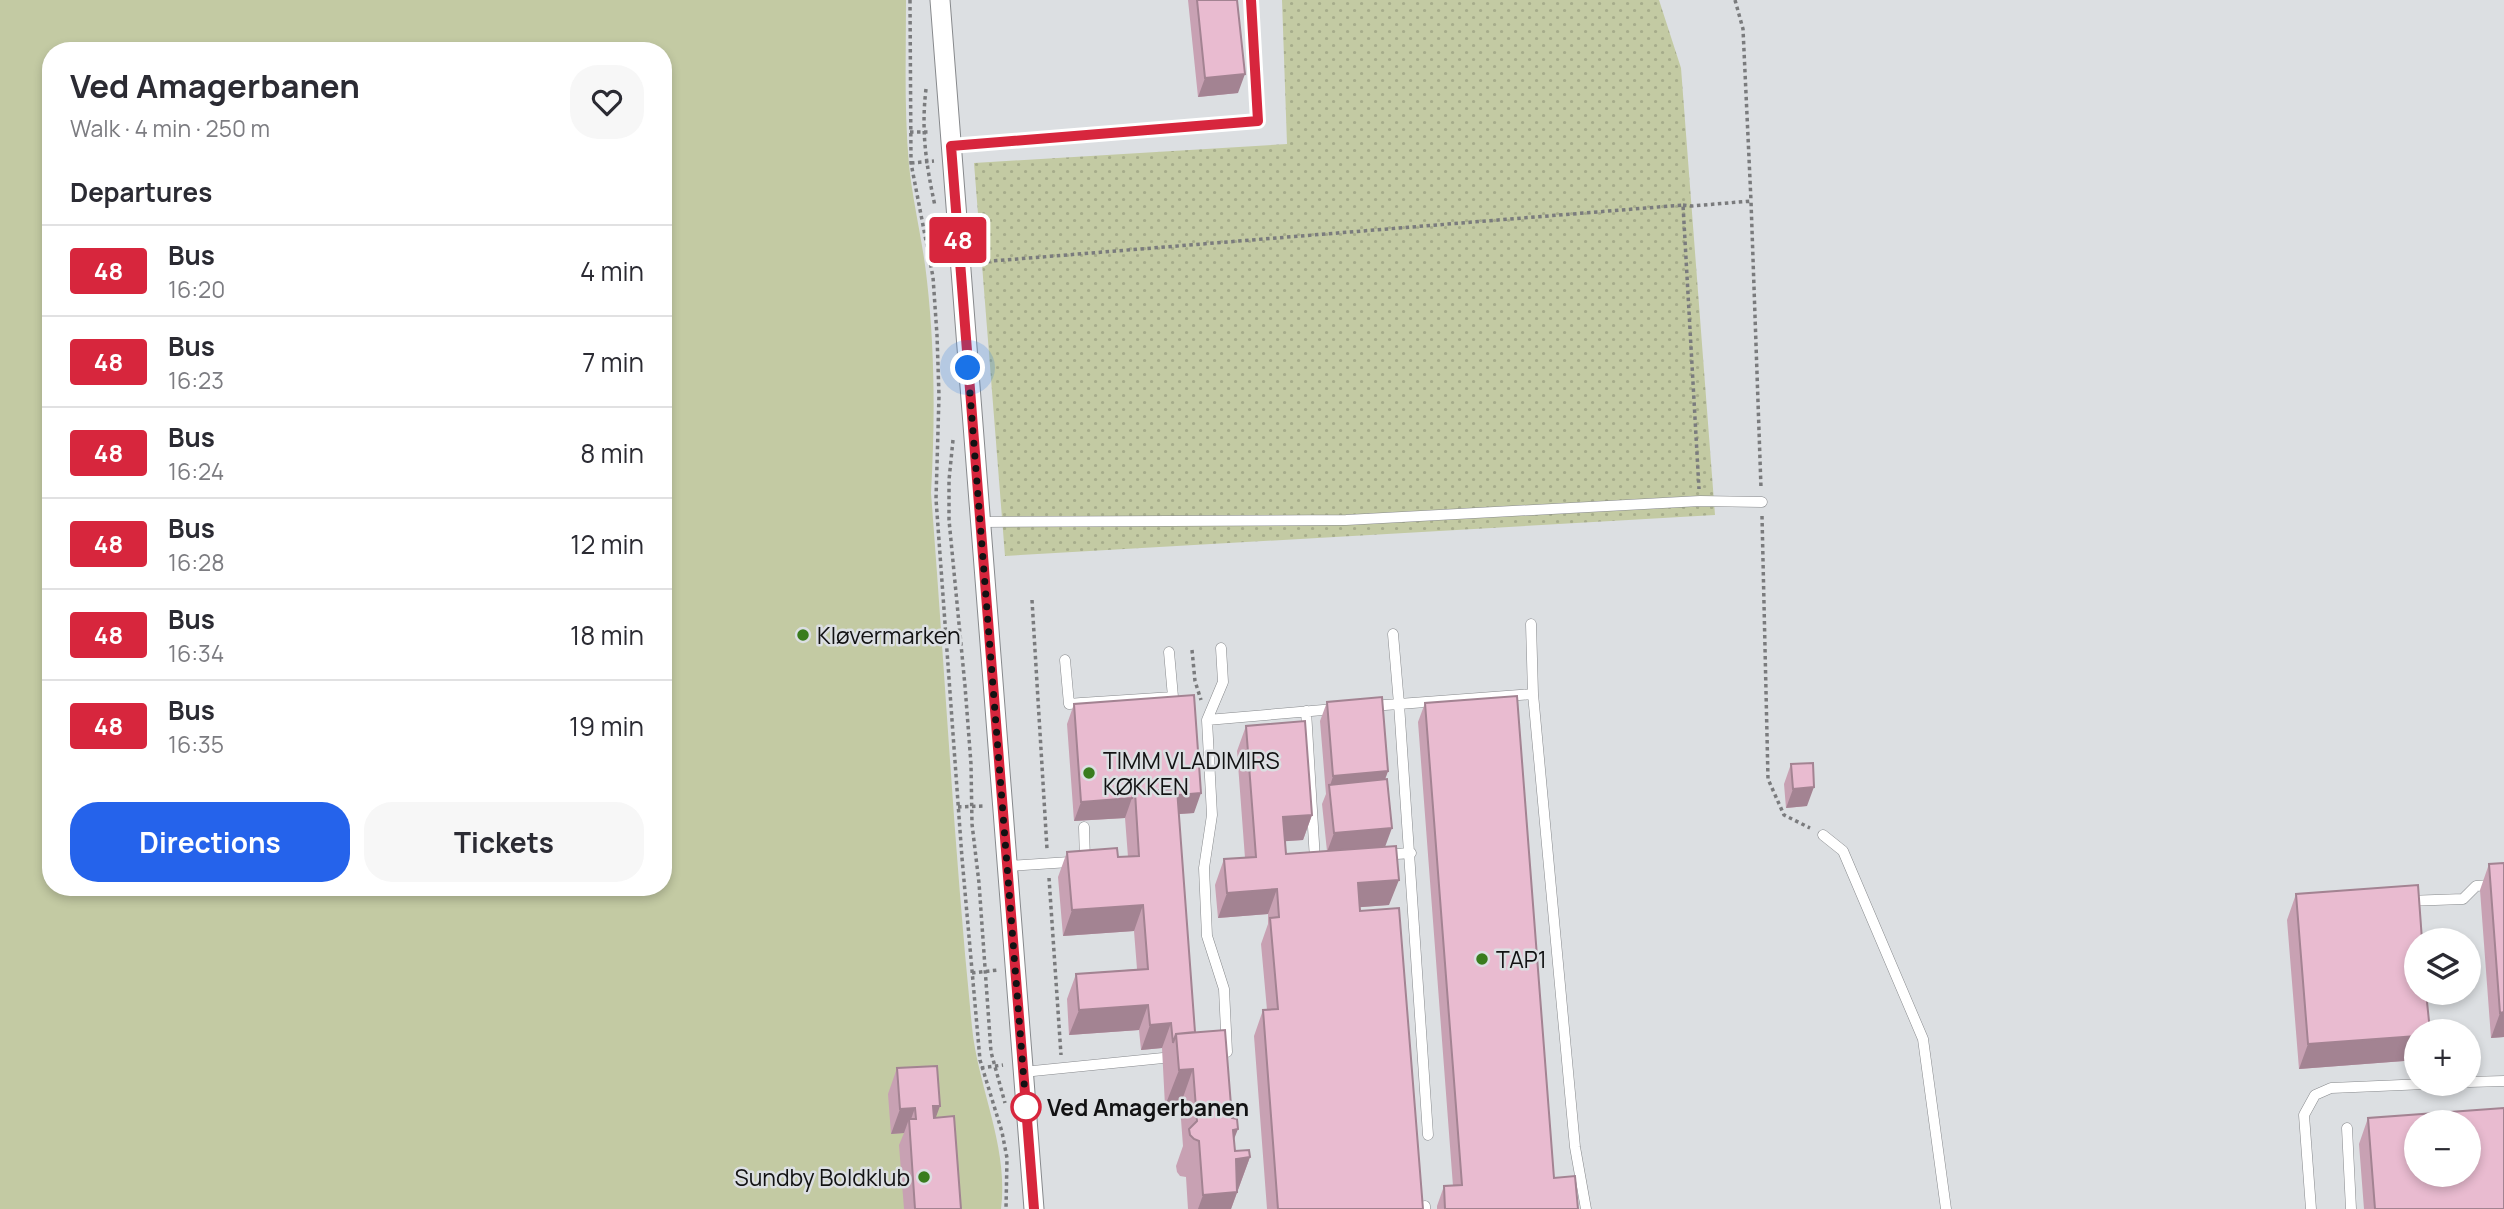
<!DOCTYPE html>
<meta charset="utf-8">
<style>
:root{--surface:#fff;--page:#f7f7f7;--text:#2b2b33;--muted:#7c7c81;--line:#e1e1e2;--accent:#2563eb}
body{margin:0;font-family:Manrope,sans-serif;background:var(--page);color:var(--text);height:100vh;display:flex;flex-direction:column;font-size:26px;white-space:nowrap}
*{box-sizing:border-box;margin:0}
p{font-size:23px;color:var(--muted)}
.icon{flex:none;width:38px;height:38px;fill:none;stroke:currentColor;stroke-width:2;stroke-linecap:round;stroke-linejoin:round}
.map{position:relative;flex:1;overflow:hidden}
.drawer{position:absolute;left:42px;top:42px;width:630px;height:854px;display:flex;flex-direction:column;background:var(--surface);border-radius:28px;box-shadow:0 4px 10px #0003}
.drawer>*{flex:none}
.badge{padding:0 14px;border-radius:5px;font-size:24px;line-height:46px}
.fabs{position:absolute;left:2404px;top:928px;display:grid;gap:14px}
.fabs a{display:grid;place-items:center;width:77px;height:77px;border-radius:50%;background:var(--surface);box-shadow:0 4px 10px #0003;font-size:35px}
.you{position:absolute;width:35px;height:35px;margin:-18px;border:5px solid #fff;border-radius:50%;background:#1a73e8;box-shadow:0 0 0 10px #1a73e833}
.map>.badge{position:absolute;translate:-50% -50%;box-shadow:0 0 0 4px #fff}
h2{padding:0 28px;font-size:26px;line-height:63px}
.round{display:grid;place-items:center;flex:none;width:74px;height:74px;border-radius:28px;background:var(--page)}
.headline{display:flex;align-items:center;justify-content:space-between;height:119px;padding:0 28px}
h1{font-size:33px;font-weight:700;line-height:52px}
.cta{display:flex;gap:14px;margin-top:auto;padding:14px 28px}
.cta a{flex:1;height:80px;border-radius:28px;background:var(--accent);color:#fff;font-size:28px;font-weight:700;line-height:80px;text-align:center}
.cta a+a{background:var(--page);color:var(--text)}
ul{padding:0;list-style:none}
li{display:flex;align-items:center;gap:21px;height:91px;padding:0 28px;border-top:2px solid var(--line)}
li div{flex:1}
li b{display:block;font-size:26px}
li em{font-style:normal}
li .badge{min-width:77px;font-weight:700;text-align:center}
.map>svg:first-child{display:block}
</style>
<div class="map">
<svg width="2504" height="1209" viewBox="0 0 2504 1209">
<defs>
<pattern id="grass-dots" width="8" height="8" patternUnits="userSpaceOnUse" patternTransform="scale(1.75)"><rect width="8" height="8" fill="#c3caa3"/><path d="M2 2h.1M6 6h.1" fill="none" stroke="#a6ac8b" stroke-width="1.8" stroke-linecap="round"/></pattern>
</defs>
<rect width="100%" height="100%" fill="#dcdfe2"/>
<!-- grass -->
<path fill="url(#grass-dots)" d="M1282,0H1659L1681,68L1715,515L1005,556L974,163L1287,144Z"/>
<!-- pitch -->
<path fill="#c3caa3" fill-rule="evenodd" d="M0,0H906C906,55 904,110 909,165C913,204 923,242 927,281C935,352 935,422 931,493C945,671 954,850 972,1027C978,1088 1009,1147 1001,1209H0ZM51,51H663V887H51Z"/>
<g fill="none" stroke-linecap="round" stroke-linejoin="round">
<defs>
<path id="lane" d="M951,146L1258,121L1251,0
M980,522L1346,520L1700,501L1762,502
M1531,624L1533,694
M1393,634L1399,704L1533,694L1575,1147L1586,1209
M1065,660L1069,704L1081,703L1173,697L1169,652
M1371,706L1399,704L1428,1135
M1306,711L1315,860H1320
M1207,720L1335,709
M1823,835L1843,851L1923,1039L1946,1209
M1383,855L1411,853
M1007,866L1085,861L1084,827
M2407,901L2463,899L2476,886L2504,884
M1218,1053L1227,1052L1224,989L1207,936L1204,868L1212,815L1207,720L1223,682L1221,648
M1023,1072L1163,1058
M2469,1082L2504,1081
M2347,1128L2351,1209
M1425,1206V1209
M2311,1209L2304,1115L2315,1095L2331,1088L2449,1083"/>
<path id="street" d="M940,0L1034,1209"/>
</defs>
<!-- lane casing -->
<use href="#lane" stroke="#87898c" stroke-width="11"/>
<!-- street casing -->
<use href="#street" stroke="#87898c" stroke-width="21"/>
<!-- path -->
<path stroke="#7a7b7d" stroke-width="3.5" stroke-dasharray="3.5 3.5" stroke-linecap="butt" d="M910,0L911,163L933,277L937,335L939,396L936,499L962,858L980,1060L1002,1132L1007,1158L1006,1209
M1735,0L1743,29L1751,201
M926,89C921,131 926,164 935,206
M910,132H930
M911,163L934,161
M1683,205L1692,206L1751,201L1761,488
M980,262L1683,205L1699,489
M953,440L949,480V520L965,686L971,764L972,824L979,883L991,1052L1005,1103
M1762,516L1768,779L1784,815L1810,828
M1032,600L1047,849
M1192,650L1195,681L1201,700
M958,807L984,806
M1049,878L1061,1055
M972,973L998,970
M981,1068L1003,1065"/>
<!-- lane -->
<use href="#lane" stroke="#fff" stroke-width="10"/>
<!-- street -->
<use href="#street" stroke="#fff" stroke-width="19"/>
</g>
<!-- wall -->
<path fill="#c8a1b3" d="M1188,0H1237L1238,93L1198,97Z
M1327,702L1388,771L1385,780V847L1389,905L1360,907L1423,1209H1267L1254,1036L1263,1010H1267L1261,944L1268,924V914L1218,918L1215,885L1224,859L1245,858L1237,751L1246,726L1312,815L1303,840L1285,841L1286,854L1327,851L1322,804L1326,794L1320,721Z
M1425,703L1554,1178L1578,1209H1437V1206L1444,1186H1453L1418,722Z
M1074,704L1194,813L1179,814L1195,1032L1234,1140L1235,1151L1250,1157L1231,1209H1188L1186,1177L1180,1176L1177,1172L1176,1166L1183,1146L1180,1106H1165L1162,1048L1141,1050L1139,1030L1069,1035L1067,999L1076,974L1137,969L1134,931L1063,936L1058,877L1067,852L1118,857H1128L1125,818L1074,821L1067,724Z
M1791,764L1807,806L1786,808L1784,784Z
M2504,863V1037L2491,1038L2480,890L2489,864Z
M2296,894L2417,1031V1060L2299,1069L2287,920Z
M897,1068L936,1117L961,1209H904L899,1145L904,1133L891,1134L888,1094Z
M2368,1118L2504,1209H2364L2359,1144Z"/>
<!-- shaded-wall -->
<path fill="#a38392" d="M1245,74L1238,93L1198,97L1205,78Z
M1388,771L1381,790L1330,786L1333,776Z
M1814,787L1807,806L1786,808L1793,789Z
M1201,793L1194,813L1136,817L1135,798Z
M1132,798L1125,818L1074,821L1081,802Z
M1312,815L1303,840L1274,842L1283,817Z
M1392,828L1385,847L1327,852L1334,833Z
M1399,880L1389,905L1349,908L1358,883Z
M1277,889L1268,914L1218,918L1227,893Z
M1143,905L1134,931L1063,936L1072,910Z
M1148,1005L1139,1030L1069,1035L1079,1010Z
M2504,1012V1037L2491,1038L2500,1013Z
M1171,1023L1162,1048L1141,1050L1150,1025Z
M2417,1036V1060L2299,1069L2308,1044Z
M1193,1069L1180,1106H1165L1179,1070Z
M933,1106H940L931,1131Z
M915,1108L909,1125V1119L904,1133L891,1134L900,1109Z
M1238,1129L1224,1165L1233,1130Z
M1250,1157L1231,1209H1198L1203,1195L1236,1159Z"/>
<!-- building -->
<path fill="#e9bbd0" stroke="#a38392" stroke-width="2" fill-rule="evenodd" d="M1197,0H1237L1245,74L1205,78Z
M1194,695L1201,793L1178,795L1177,789L1135,792L1132,798L1081,802L1074,704Z
M1517,696L1554,1178L1575,1176L1578,1209H1445L1444,1186L1462,1185L1425,703Z
M1382,697L1388,771L1333,776L1327,702Z
M1305,721L1312,815L1283,817L1286,854L1396,846L1399,880L1358,883L1360,911L1399,908L1423,1209H1278L1263,1010L1278,1009L1270,918L1279,917L1277,889L1227,893L1224,859L1256,857L1246,726Z
M1813,763L1814,787L1793,789L1791,764Z
M1387,779L1392,828L1334,833L1329,785Z
M1177,789L1195,1032L1176,1034L1173,1043L1171,1023L1150,1025L1148,1005L1079,1010L1076,974L1148,969L1143,905L1072,910L1067,852L1117,848L1118,857L1139,856L1135,792Z
M2504,863V1012L2500,1013L2489,864Z
M2418,885L2422,940H2417V992H2426L2430,1031H2417V1036L2308,1044L2296,894Z
M1225,1030L1232,1118L1237,1119L1238,1129L1233,1130L1235,1151L1249,1150L1250,1157L1236,1159L1237,1192L1203,1195L1199,1141L1194,1139L1190,1135L1189,1129L1197,1121L1193,1069L1179,1070L1176,1034Z
M937,1066L940,1106H933L934,1118L954,1116L961,1209H915L909,1119H916L915,1108L900,1109L897,1068Z
M2504,1108V1209H2375L2368,1118ZM2417,1122H2469V1174H2417Z"/>
<g fill="none" stroke-linecap="round" stroke-linejoin="round">
<defs>
<path id="line" d="M1034,1209L951,146L1258,121L1251,0"/>
</defs>
<!-- line casing -->
<use href="#line" stroke="#fff" stroke-width="16"/>
<!-- line -->
<use href="#line" stroke="#d7263d" stroke-width="10"/>
<!-- walk -->
<path stroke="#121213" stroke-width="7" stroke-dasharray="0 12.6" d="M968,368L1026,1107"/>
</g>
<!-- markers -->
<g fill="#397c1d" stroke="#dcdfe2" stroke-width="2.5">
<circle cx="803" cy="635" r="7"/>
<circle cx="1089" cy="773" r="7"/>
<circle cx="1482" cy="959" r="7"/>
<circle cx="924" cy="1177" r="7"/>
</g>
<circle fill="#fff" stroke="#d7263d" stroke-width="3.5" cx="1026" cy="1107" r="14"/>
<g text-anchor="middle" dominant-baseline="central" stroke-width="5" stroke-linejoin="round" paint-order="stroke">
<!-- poi labels -->
<g font-size="23" fill="#121213" stroke="#dcdfe2" text-anchor="start">
<text x="817" y="635">Kløvermarken</text>
<text x="1103" y="760">TIMM VLADIMIRS<tspan x="1103" dy="26">KØKKEN</tspan></text>
<text x="1496" y="959">TAP1</text>
<text x="910" y="1177" text-anchor="end">Sundby Boldklub</text>
</g>
<!-- stop labels -->
<g font-size="23" font-weight="bold" fill="#121213" stroke="#dcdfe2" text-anchor="start">
<text x="1047" y="1107">Ved Amagerbanen</text>
</g>
</g>
</svg>
<div class="fabs">
<a><svg class="icon" aria-label="layers" viewBox="0 0 24 24"><path d="M12 4l9 5-9 5-9-5zM3 14l9 5 9-5"/></svg></a>
<a>+</a>
<a>−</a>
</div>
<div class="you" style="left:968px;top:368px"></div>
<b class="badge" style="left:958px;top:240px;background:#d7263d;color:#fff">48</b>
<section class="drawer">
<div class="headline"><div><h1>Ved Amagerbanen</h1><p>Walk · 4 min · 250 m</p></div><a class="round"><svg class="icon" aria-label="heart" viewBox="0 0 24 24"><path d="M12 20l-8-8c-3-5 5-10 8-4 3-6 11-1 8 4z"/></svg></a></div>
<h2>Departures</h2>
<ul>
<li><span class="badge" style="background:#d7263d;color:#fff">48</span><div><b>Bus</b><p>16:20</p></div><em>4 min</em></li>
<li><span class="badge" style="background:#d7263d;color:#fff">48</span><div><b>Bus</b><p>16:23</p></div><em>7 min</em></li>
<li><span class="badge" style="background:#d7263d;color:#fff">48</span><div><b>Bus</b><p>16:24</p></div><em>8 min</em></li>
<li><span class="badge" style="background:#d7263d;color:#fff">48</span><div><b>Bus</b><p>16:28</p></div><em>12 min</em></li>
<li><span class="badge" style="background:#d7263d;color:#fff">48</span><div><b>Bus</b><p>16:34</p></div><em>18 min</em></li>
<li><span class="badge" style="background:#d7263d;color:#fff">48</span><div><b>Bus</b><p>16:35</p></div><em>19 min</em></li>
</ul>
<div class="cta"><a>Directions</a><a>Tickets</a></div>
</section>
</div>
